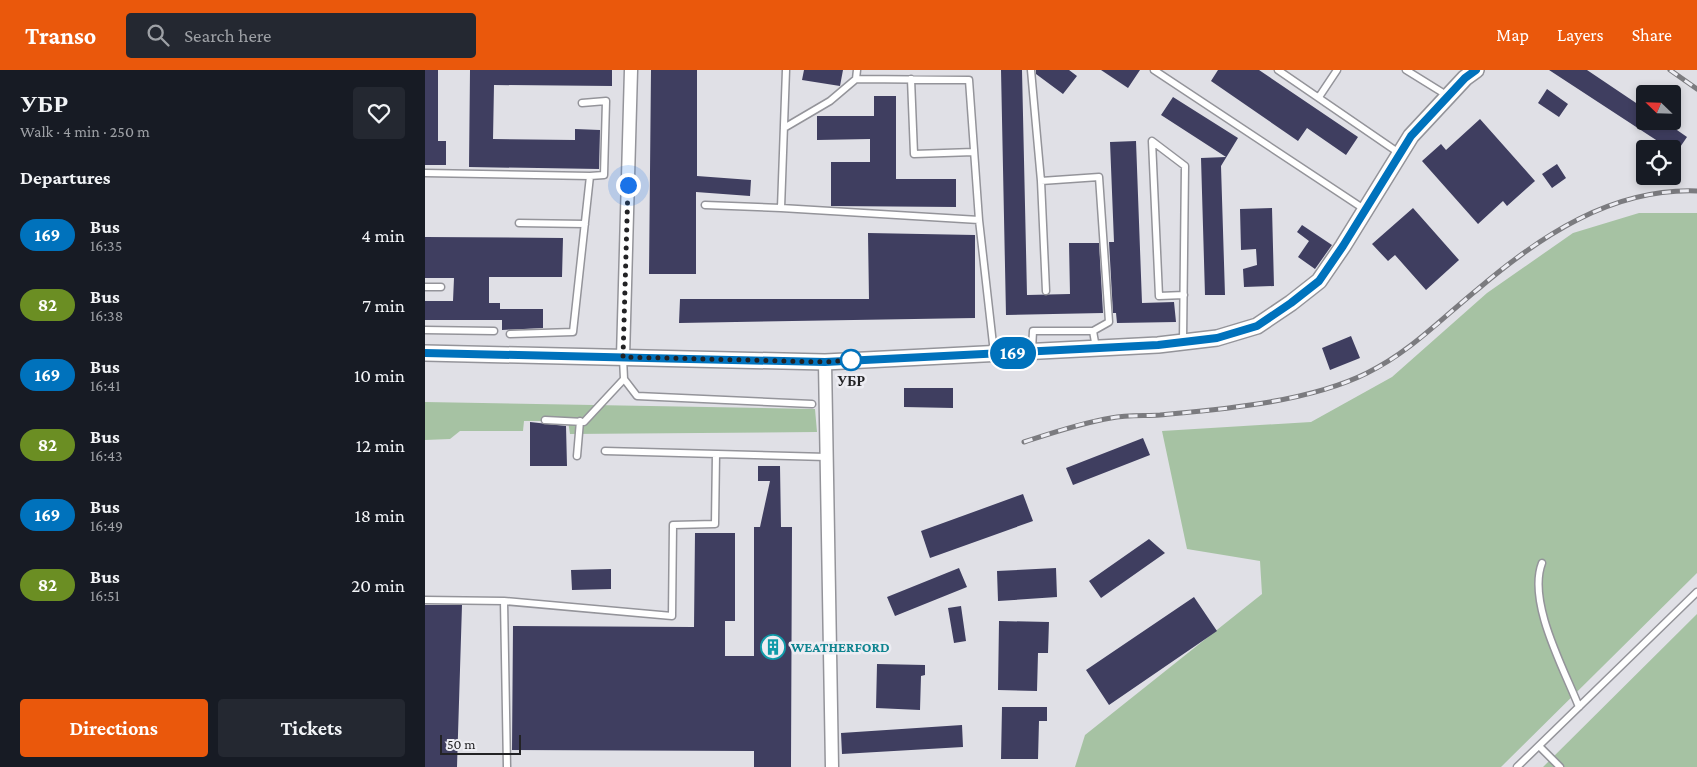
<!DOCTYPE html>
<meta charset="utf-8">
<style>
:root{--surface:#171b24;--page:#242831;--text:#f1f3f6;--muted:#9ea1a6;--accent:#ea580c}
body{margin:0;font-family:"Crimson Pro",serif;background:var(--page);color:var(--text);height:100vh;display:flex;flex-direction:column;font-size:19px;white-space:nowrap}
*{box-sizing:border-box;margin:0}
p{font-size:16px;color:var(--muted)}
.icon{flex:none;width:28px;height:28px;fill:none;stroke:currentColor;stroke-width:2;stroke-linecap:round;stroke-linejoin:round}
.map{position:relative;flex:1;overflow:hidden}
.sheet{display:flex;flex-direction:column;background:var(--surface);width:425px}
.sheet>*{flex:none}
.badge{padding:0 10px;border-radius:16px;font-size:18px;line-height:32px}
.needle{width:32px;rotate:293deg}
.controls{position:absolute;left:1211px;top:15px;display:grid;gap:10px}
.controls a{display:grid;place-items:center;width:45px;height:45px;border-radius:5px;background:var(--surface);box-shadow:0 2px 8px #0003;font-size:25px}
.scale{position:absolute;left:15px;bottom:12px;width:81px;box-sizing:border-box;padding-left:5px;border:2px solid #222224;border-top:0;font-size:14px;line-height:18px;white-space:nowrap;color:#222224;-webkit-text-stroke:4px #ededf3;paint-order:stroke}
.you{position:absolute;width:25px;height:25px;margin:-12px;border:4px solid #fff;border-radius:50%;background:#1a73e8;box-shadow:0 0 0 8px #1a73e833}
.map>.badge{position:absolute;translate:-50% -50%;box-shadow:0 0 0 2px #fff}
h2{padding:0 20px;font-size:19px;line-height:45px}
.round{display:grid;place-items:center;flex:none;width:52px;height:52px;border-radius:5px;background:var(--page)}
.headline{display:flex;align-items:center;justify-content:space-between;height:85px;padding:0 20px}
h1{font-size:24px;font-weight:700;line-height:38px}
.primary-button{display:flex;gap:10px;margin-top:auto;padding:10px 20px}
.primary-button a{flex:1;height:58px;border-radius:5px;background:var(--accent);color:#fff;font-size:20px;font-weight:700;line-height:58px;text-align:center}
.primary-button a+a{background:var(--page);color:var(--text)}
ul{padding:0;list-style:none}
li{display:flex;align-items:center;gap:15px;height:70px;padding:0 20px}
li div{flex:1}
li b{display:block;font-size:19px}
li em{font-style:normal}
li .badge{min-width:55px;font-weight:700;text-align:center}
header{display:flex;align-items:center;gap:30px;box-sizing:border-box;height:70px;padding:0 25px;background:var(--accent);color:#fff}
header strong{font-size:24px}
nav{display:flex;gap:28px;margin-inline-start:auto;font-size:18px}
.search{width:350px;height:45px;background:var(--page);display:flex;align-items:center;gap:12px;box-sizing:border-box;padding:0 18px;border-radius:5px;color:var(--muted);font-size:19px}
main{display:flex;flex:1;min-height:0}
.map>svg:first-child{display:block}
</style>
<header>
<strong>Transo</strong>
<div class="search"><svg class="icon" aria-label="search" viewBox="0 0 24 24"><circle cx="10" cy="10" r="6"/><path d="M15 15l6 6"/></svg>Search here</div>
<nav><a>Map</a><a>Layers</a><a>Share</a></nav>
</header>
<main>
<section class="sheet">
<div class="headline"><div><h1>УБР</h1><p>Walk · 4 min · 250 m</p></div><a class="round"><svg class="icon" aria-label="heart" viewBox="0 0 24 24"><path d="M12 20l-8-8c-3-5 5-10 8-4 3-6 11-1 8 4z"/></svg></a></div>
<h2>Departures</h2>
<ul>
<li><span class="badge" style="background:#0072bc;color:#fff">169</span><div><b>Bus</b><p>16:35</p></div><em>4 min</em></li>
<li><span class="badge" style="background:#6b8e23;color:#fff">82</span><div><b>Bus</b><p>16:38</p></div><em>7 min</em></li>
<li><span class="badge" style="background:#0072bc;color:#fff">169</span><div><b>Bus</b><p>16:41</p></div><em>10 min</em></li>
<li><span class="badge" style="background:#6b8e23;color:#fff">82</span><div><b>Bus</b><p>16:43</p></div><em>12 min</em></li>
<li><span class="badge" style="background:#0072bc;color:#fff">169</span><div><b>Bus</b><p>16:49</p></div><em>18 min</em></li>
<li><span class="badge" style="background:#6b8e23;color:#fff">82</span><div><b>Bus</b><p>16:51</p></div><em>20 min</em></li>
</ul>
<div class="primary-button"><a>Directions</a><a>Tickets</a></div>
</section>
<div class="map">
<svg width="1272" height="697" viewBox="0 0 1272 697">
<rect width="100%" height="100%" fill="#e0e0e6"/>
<!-- grass -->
<path fill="#a6c2a3" d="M1214,143H1272V503L1076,697H650L660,665L837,524L835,491L762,479L737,361L886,352L967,307L1062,223L1148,163Z
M0,332L390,339L392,362L145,364L143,351H99L98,361H35L25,369L0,370Z
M1272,544V697H1118Z"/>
<!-- building -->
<path fill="#3f3e60" d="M0,0H13V71H21V95H0Z
M45,0H187V16L69,15L68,69L150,70V59L175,60L174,99L44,97Z
M226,0H272V106L326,110L325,126L271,122V204H224Z
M379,0H418L415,16L377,10Z
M576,0H597L602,225L645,224L644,173H674L678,243L581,245Z
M611,0H644L652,6L638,24L611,4Z
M676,0H715L703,18Z
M793,0H834L933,67L921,85L882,58L873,71L786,11Z
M1124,0H1162L1220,39V51H1239L1262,67L1251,83Z
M1122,19L1143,34L1134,47L1113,33Z
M449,26H471V109H531V137L406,136V92H445V69L392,70V46H449Z
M748,27L813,68L796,96L800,225H780L776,88L801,87L736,45Z
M1055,49L1110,111L1082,136L1078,131L1053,154L997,91L1016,74L1021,80Z
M711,71L717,233L749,232L751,252L692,253L691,243H688L684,172H689L685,72Z
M1132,94L1141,108L1127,118L1117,104Z
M847,138L849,216L819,217L818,199L832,195L831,179L816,180L815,139Z
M988,138L1034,190L1001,220L970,185L963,191L947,174Z
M877,155L907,175L890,199L873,187L884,171L872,162Z
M443,163L550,165V248L254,253L255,229H444Z
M0,167L138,168L137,207H64V233H75V239H118V258L77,260V250H0V231H28L29,208H0Z
M926,266L935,288L905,300L897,278Z
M479,318H528V338L479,337Z
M105,352L141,356L142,396H105Z
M718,368L725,385L648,415L641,398Z
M333,396H355L356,457H367L366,697H329V681L87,680L88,556L269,557L270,463H310V551H300V586H329V457H335L345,411H333Z
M598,424L608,451L505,488L496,461Z
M724,469L740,483L676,528L664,511Z
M534,498L542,517L470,546L462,527Z
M631,498L632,527L573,531L572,501Z
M186,499V519L147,520L146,500Z
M769,527L792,561L684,635L661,600Z
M0,535H37L32,697H0Z
M536,536L541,571L529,573L523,538Z
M574,551L624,552L623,583H613L612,621L573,620Z
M452,594L500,595V605L496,606L495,640L451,638Z
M577,637H622V651H614L613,689H576Z
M537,655L538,677L417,684L416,663Z"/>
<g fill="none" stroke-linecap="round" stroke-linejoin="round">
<defs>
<path id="service" d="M361,0L356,138L554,150L569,283
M606,0L616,111L621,221
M729,0L939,139
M853,0L974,83
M981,0L1023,26
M431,9L432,0
M486,9L489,84L549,82
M894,27L912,0
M157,33L181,31L179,105L165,106
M359,58L405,31L431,9L544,10L554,150
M0,103L165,106L148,262L85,264
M616,111L674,107L684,252L668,261
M280,135L356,138
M94,153L160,154
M0,217H16
M0,260L69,261
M758,271L760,96L727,71L734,226L759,225
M607,280L608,261H668L671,278
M198,288L199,309L212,326L387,334
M120,350L159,352L199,309
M180,381L402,387
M152,386L155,351
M1117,493C1102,532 1139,599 1154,637
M0,530L79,531
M1114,676L1135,697
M82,697L79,531L247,546L248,455L290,454L291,384
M1092,697L1272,522"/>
<path id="minor" d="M198,287L206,0
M400,292L407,697"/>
<path id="tertiary" d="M0,283L400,292L733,275L792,268L832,256L866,233L894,211L918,176L986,66L1040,8L1051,0"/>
</defs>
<!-- service casing -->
<use href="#service" stroke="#94949a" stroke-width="9"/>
<!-- minor casing -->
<use href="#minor" stroke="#94949a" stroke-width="15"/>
<!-- tertiary casing -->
<use href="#tertiary" stroke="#94949a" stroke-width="18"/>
<!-- service -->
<use href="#service" stroke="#fff" stroke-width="6"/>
<!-- minor -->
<use href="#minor" stroke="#fff" stroke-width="12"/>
<!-- tertiary -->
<use href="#tertiary" stroke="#fff" stroke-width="15"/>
<defs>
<path id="rail" d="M1245,0L1272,19
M599,372C627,363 656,353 686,348C702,345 719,346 735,345C799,339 884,332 942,303C985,282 1016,249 1053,219C1115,166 1187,118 1272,121"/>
</defs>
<!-- rail casing -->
<use href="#rail" stroke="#7b7b7f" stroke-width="5"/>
<!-- rail -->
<use href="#rail" stroke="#ededf3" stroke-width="3" stroke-dasharray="9" stroke-linecap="butt"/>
</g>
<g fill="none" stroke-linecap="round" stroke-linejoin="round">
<defs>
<path id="line" d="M0,283L400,292L733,275L792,268L832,256L866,233L894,211L918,176L986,66L1040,8L1051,0"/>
</defs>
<!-- line casing -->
<use href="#line" stroke="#fff" stroke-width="11"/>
<!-- line -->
<use href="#line" stroke="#0072bc" stroke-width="8"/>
<!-- walk -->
<path stroke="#222224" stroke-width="5" stroke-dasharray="0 9" d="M203,115L198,287L400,292L426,290"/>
</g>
<!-- icons -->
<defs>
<symbol id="building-ring" viewBox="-11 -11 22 22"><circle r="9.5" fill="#ededf3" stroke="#0f9aa8" stroke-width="1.5"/><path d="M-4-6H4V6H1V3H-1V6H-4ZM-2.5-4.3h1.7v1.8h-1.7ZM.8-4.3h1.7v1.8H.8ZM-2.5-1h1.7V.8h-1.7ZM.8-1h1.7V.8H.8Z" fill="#0f9aa8"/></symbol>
</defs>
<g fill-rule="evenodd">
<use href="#building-ring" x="334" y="563" width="28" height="28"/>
</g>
<!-- markers -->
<circle fill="#fff" stroke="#0072bc" stroke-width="2.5" cx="426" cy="290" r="10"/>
<g text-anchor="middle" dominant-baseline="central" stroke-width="5" stroke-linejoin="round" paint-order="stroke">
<!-- stop labels -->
<g font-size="14" font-weight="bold" fill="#222224" stroke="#ededf3">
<text x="426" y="311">УБР</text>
</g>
<!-- culture labels -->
<g font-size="14" font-weight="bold" fill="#0d838f" stroke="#ededf3" text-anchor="start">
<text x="366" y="577">WEATHERFORD</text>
</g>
</g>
</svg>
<div class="controls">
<a><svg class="needle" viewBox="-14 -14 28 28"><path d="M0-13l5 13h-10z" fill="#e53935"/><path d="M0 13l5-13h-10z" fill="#9ea1a6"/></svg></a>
<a><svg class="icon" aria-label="locate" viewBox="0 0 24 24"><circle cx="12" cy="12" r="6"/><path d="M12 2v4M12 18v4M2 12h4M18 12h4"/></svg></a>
</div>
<div class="scale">50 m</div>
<div class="you" style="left:203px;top:115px"></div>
<b class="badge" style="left:588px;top:283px;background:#0072bc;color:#fff">169</b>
</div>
</main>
